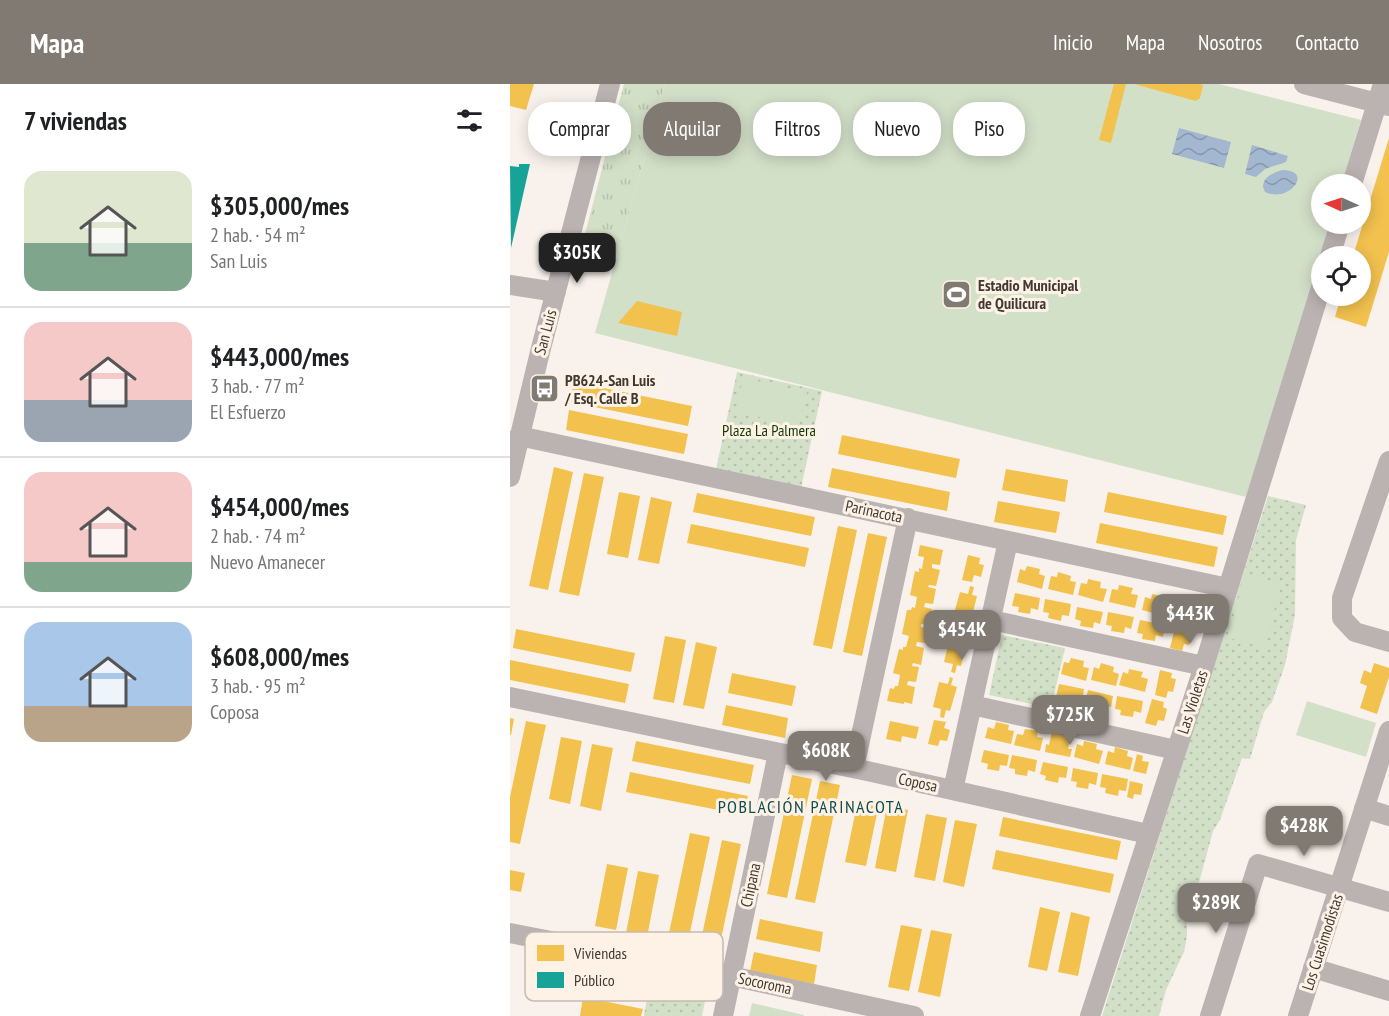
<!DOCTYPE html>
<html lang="es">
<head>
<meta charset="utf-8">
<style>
  :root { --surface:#fff; --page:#f2f2f2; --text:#202124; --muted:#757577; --line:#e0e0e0; --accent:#817a72 }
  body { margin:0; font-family:"PT Sans Narrow",sans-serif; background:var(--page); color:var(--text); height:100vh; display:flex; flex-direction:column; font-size:22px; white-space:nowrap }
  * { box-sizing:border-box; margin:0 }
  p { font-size:20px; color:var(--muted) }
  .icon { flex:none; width:33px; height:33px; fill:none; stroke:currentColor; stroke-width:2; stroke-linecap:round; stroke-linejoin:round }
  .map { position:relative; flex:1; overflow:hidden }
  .panel { display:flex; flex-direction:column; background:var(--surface); width:510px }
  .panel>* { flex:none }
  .banner { position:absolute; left:18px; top:18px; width:570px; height:54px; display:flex; gap:12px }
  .needle { width:39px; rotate:273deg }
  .controls { position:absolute; left:801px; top:90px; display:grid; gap:12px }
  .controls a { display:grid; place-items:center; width:60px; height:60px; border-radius:50%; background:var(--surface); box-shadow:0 3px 15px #0003; font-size:30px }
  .price { position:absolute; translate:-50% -51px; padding:0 14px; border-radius:12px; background:var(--accent); color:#fff; font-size:20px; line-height:39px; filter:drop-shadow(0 2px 3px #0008) }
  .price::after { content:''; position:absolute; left:50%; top:36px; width:18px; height:14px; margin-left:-9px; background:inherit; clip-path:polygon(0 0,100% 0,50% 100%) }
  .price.on { background:#222; color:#fff }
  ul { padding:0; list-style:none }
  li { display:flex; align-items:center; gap:18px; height:150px; padding:0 24px }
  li+li { border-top:2px solid var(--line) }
  li span { display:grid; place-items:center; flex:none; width:168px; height:120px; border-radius:18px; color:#555 }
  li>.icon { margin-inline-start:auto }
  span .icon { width:72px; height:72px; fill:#fffc; stroke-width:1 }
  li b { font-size:26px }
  h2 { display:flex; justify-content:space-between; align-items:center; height:72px; padding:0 24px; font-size:26px }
  .chip { padding:0 21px; border-radius:24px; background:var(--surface); box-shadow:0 3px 15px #0003; font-size:21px; line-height:54px }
  .chip.on { background:var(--accent); color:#fff }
  header { display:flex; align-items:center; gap:36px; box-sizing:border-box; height:84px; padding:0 30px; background:var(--accent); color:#fff }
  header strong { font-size:28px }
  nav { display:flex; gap:33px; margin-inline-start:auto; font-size:21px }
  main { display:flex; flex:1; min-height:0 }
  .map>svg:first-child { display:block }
</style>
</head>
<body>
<header>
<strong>Mapa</strong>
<nav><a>Inicio</a><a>Mapa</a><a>Nosotros</a><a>Contacto</a></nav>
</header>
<main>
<section class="panel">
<h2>7 viviendas<svg class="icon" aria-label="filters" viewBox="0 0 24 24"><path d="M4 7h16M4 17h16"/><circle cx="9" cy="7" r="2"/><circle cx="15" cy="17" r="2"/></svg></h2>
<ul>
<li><span style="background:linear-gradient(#dfe7d0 60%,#7fa58c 0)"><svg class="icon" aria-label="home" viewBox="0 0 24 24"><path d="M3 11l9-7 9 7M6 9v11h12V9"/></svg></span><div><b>$305,000/mes</b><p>2 hab. · 54 m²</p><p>San Luis</p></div></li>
<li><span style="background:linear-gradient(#f6c9c9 65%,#9aa5b1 0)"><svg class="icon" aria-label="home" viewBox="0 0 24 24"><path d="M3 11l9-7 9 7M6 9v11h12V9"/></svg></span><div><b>$443,000/mes</b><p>3 hab. · 77 m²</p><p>El Esfuerzo</p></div></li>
<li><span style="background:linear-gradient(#f6c9c9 75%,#7fa58c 0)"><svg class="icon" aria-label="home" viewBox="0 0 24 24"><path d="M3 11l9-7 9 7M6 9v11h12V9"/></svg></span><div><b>$454,000/mes</b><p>2 hab. · 74 m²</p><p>Nuevo Amanecer</p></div></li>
<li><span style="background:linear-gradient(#a9c7e8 70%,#b9a48a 0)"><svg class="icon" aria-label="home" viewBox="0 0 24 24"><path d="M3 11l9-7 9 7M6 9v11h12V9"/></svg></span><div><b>$608,000/mes</b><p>3 hab. · 95 m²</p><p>Coposa</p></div></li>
</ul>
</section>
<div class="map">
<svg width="879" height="932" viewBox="0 0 879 932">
  <defs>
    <pattern id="grass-tufts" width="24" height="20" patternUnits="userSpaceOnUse" patternTransform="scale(1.5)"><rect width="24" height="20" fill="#d3e0c8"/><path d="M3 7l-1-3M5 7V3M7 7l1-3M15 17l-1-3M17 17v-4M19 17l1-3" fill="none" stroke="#b6c1ac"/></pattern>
    <pattern id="park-dots" width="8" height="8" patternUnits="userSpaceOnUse" patternTransform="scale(1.5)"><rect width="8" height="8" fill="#d3e0c8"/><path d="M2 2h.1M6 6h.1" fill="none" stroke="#b6c1ac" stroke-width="1.8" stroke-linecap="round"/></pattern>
    <pattern id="water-waves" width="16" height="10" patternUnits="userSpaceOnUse" patternTransform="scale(1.5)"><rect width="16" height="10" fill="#a3b8d0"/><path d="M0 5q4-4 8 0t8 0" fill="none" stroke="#8697a9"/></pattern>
  </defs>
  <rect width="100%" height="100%" fill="#f9f2ec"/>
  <path fill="url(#grass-tufts)" d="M114 0H155L107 171 68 177Z"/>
  <path fill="url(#park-dots)" d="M227 288 312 307 291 404 206 385Z
    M758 412 796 421 786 456 785 531 775 581 762 618 754 628 740 675 732 674 710 736 703 747 683 821 677 828V852L674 868 656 906 649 932H592Z
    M492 551 555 564 541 624 479 611Z
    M139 902 196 912 192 932H134Z"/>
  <path fill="#d3e0c8" d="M155 0H709L851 36 832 100H812V140H820L736 413 85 249Z
    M233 294 297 308 288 343 226 327Z
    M735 490 771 500 755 563 718 554Z
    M797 617 866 639 856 673 786 651Z
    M242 919 294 931V932H239Z"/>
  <path fill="url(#water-waves)" d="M669 44 721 58 714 84 662 70Z
    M742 61 778 72 776 78 755 85 746 93 735 90Z
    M772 86C805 86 779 120 755 108L753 103C753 93 763 89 772 86Z"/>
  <path fill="#f2c14e" d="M0 0H24L16 26 0 22Z
    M604 0H616L601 59 589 56Z
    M624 0H690L693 1 690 14 686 17Z
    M879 54V168L856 243 825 233 831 212H850V172H843Z
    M127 217 172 228 167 252 108 239Z
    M64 298 182 322 178 342 60 318Z
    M59 326 178 350 174 370 56 346Z
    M332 351 450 375 446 394 328 370Z
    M44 383 63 388 38 506 19 502Z
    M322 384 440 408 437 427 318 403Z
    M496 385 558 396 555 418 492 406Z
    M74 389 94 393 69 512 49 508Z
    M109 408 130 412 118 474 97 470Z
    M598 408 717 432 713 451 594 428Z
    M187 409 305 433 301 452 183 428Z
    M141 413 162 418 149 480 128 476Z
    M488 417 550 428 546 449 484 438Z
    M590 439 708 463 704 483 586 459Z
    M181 440 299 464 295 483 177 459Z
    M328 442 347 446 322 565 303 561Z
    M358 449 377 453 352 572 333 568Z
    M410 461 433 466 430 481 422 480V484L430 486 426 502 419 501 418 503 426 505 423 520 415 519 414 523 422 525 419 541 411 540V543L418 544 415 559 407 558 406 562 414 564 411 581 403 579 402 582 409 583 406 598 398 597 397 601 405 603 402 620 394 618V620L377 617 380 604 384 605 385 602H388L390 591 383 589 389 565 393 566V563H396L399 552 392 550 397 526H401L402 523 405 524 407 513 400 511 405 487 409 488V484L412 485 414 473 408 472Z
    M458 471 470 474 469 480 474 481 471 493 464 491 462 498 452 496Z
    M517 482 530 485 529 490 535 492 532 505 507 498 510 485 515 487Z
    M548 488 561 492 560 497 566 498 563 511 538 505 541 492 547 493Z
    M578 495 591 498 590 504 597 505 593 518 568 511 571 499 577 500Z
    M609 501 623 504 621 510 628 511 625 524 599 518 602 505 608 506Z
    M460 502 464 503 462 511 467 512 461 536 456 535 454 543 450 542 452 535 443 533 450 508 458 510Z
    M505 509 530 514 528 526 521 524 520 530 508 528 509 523 502 522Z
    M642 510 655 513 654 518 661 520 658 533 632 526 635 513 641 515Z
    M535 515 561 520 559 532 552 531 551 537 538 534 539 529 533 528Z
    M671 515 684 518 683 523 690 525 687 538 661 531 664 519 670 520Z
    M567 523 593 528 590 540 584 538 583 544 570 542 571 537 565 535Z
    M598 528 624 533 621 545 615 543 614 549 601 547 602 542 596 541Z
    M630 536 655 541 653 553 646 551 645 557 632 555 633 550 627 549Z
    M666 539 678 542 677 547 682 548 679 561 674 560 672 567 660 564Z
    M6 545 125 569 121 588 3 564Z
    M451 548 454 549 453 556 457 558 451 582 447 581 445 589 441 588 443 580 434 578 440 553 449 555Z
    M155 552 176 556 164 619 143 615Z
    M186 558 207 563 194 625 173 621Z
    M561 574 574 577 573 583 579 584 576 597 551 590 554 578 559 579Z
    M0 576 119 600 115 619 0 596Z
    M591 579 604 583 603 588 609 590 606 602 581 596 584 583 589 585Z
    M864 579 879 584V593L867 630 850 624 857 602 850 599 854 586 861 589Z
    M619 585 633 588 631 593 638 595 635 608 609 601 613 588 618 590Z
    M650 586 662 589 661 594 666 595 663 608 658 607 656 614 645 611Z
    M222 589 286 602 282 622 218 609Z
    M440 593 443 594 441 601 447 603 440 627 436 626 434 634 430 633 431 625 423 623 429 598 438 600Z
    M549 600 574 605 572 617 565 615 564 622 552 619 553 614 546 613Z
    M578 606 603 612 601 623 594 622 593 628 581 625 582 620 575 619Z
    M607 612 633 617 631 629 624 627 623 633 610 631 611 626 605 625Z
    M642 615 654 618 653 623 657 625 654 637 648 636 646 642 635 639Z
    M216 621 278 634 275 654 212 641Z
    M0 634 4 635 1 651H0Z
    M424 636 436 638 434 644 440 646 437 657 430 656 428 662 418 660Z
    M16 637 36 641 10 760 0 758V713Z
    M380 637 409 643 406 655 392 652 391 658 376 655Z
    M486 638 499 641 498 646 504 647 501 660 475 654 478 643 484 645Z
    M515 645 528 647 527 653 533 654 530 667 504 661 507 650 513 651Z
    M542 647 561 651 558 665H562L560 673 535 668 536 660 539 661Z
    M51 653 72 657 60 720 39 715Z
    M126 657 244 681 240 700 122 677Z
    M574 657 587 660 586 665 593 667 589 680 564 673 567 660 573 662Z
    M82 660 103 664 91 727 70 722Z
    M605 663 618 667 617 672 623 674 620 686 595 680 598 667 604 669Z
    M474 666 499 671 497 682 490 681 489 687 477 685 478 680 471 678Z
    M627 670 633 672 632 677 639 678 636 690 623 687Z
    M502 671 527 676 525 688 518 686 517 692 505 690V685L499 684Z
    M533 678 558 683 556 694 549 693 548 699 535 696 536 692 530 690Z
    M563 684 588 689 586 701 579 699 578 705 566 703 567 698 561 697Z
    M120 688 238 712 234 731 116 708Z
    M592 690 618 695 616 707 609 706 608 712 595 709 596 704 590 703Z
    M282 691 302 695 277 814 257 810Z
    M310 697 330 701 305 819 285 815Z
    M620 697 633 700 631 711 624 710 623 715 617 713Z
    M348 716 369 720 356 782 335 778Z
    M377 722 398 726 386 788 365 784Z
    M416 730 437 734 425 797 404 793Z
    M493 733 611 757 607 776 489 752Z
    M445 736 467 740 454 803 433 798Z
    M180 749 200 753 175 872 155 868Z
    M212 756 231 760 206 879 187 875Z
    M486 766 604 790 600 809 482 785Z
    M97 780 118 784 106 846 85 842Z
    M0 786 15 789 11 808 0 806Z
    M128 787 149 791 137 853 116 849Z
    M530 823 550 828 537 887 518 883Z
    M561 828 580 833 568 892 548 888Z
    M250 835 313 848 310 868 246 855Z
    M391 841 412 845 399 907 378 903Z
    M421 846 442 850 430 913 408 908Z
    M244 868 307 881 304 900 240 887Z
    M73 913 133 925 131 932H70Z"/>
  <path fill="#17a398" d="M9 80H20L1 164 0 82 9 83Z"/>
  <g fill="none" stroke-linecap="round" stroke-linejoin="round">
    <path stroke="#bbb3b2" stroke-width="20" d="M794 0 879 22
      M842 100 873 0
      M820 172 830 140
      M0 201 46 208
      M9 352 718 504
      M879 377 832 514V534L845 548 879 558
      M0 393 30 268 100 0
      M481 536 694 582
      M0 613 357 687 638 750
      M462 621 666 666
      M344 684 398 434
      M443 706 498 457
      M854 724 879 732
      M0 849 221 892 404 932
      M803 884 879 907
      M213 932 268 669
      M580 932 694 582 812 200
      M700 932 748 780 879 818
      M788 932 879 647"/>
  </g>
  <defs>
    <symbol id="stadium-square" viewBox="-11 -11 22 22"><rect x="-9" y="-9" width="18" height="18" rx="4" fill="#817a72" stroke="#fef2e7"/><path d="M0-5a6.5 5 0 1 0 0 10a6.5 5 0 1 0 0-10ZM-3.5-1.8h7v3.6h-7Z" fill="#fff"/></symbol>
    <symbol id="bus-square" viewBox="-11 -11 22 22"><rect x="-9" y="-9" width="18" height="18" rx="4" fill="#817a72" stroke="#fef2e7"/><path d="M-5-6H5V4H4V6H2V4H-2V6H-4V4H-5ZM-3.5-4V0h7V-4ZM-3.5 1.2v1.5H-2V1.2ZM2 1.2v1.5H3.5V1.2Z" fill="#fff"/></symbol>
  </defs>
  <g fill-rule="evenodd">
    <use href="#stadium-square" x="430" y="194" width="33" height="33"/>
    <use href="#bus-square" x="18" y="288" width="33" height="33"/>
  </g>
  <g text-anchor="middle" stroke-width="6" stroke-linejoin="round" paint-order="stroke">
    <g font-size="16" font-weight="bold" fill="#403931" stroke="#fef2e7" text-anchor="start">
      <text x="468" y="207">Estadio Municipal<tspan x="468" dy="18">de Quilicura</tspan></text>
      <text x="55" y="302">PB624-San Luis<tspan x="55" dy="18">/ Esq. Calle B</tspan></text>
    </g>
    <g font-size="16" fill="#403931" stroke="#fef2e7">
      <text transform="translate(35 248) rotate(-75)" y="6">San Luis</text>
      <text transform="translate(364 427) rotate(12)" y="6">Parinacota</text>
      <text transform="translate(682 618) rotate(-72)" y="6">Las Violetas</text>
      <text transform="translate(408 698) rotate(12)" y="6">Coposa</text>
      <text transform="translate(240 801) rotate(-78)" y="6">Chipana</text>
      <text transform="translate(812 858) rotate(-72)" y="6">Los Cuasimodistas</text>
      <text transform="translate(255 899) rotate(12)" y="6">Socoroma</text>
    </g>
    <g font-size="16" fill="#113800" stroke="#fef2e7">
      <text x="259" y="352">Plaza La Palmera</text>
    </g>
    <g font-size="18" letter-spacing="1.5" fill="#0f4e4e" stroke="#fef2e7">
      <text x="301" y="729">POBLACIÓN PARINACOTA</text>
    </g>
  </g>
  <rect x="15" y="848" width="198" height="69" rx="9" fill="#fef2e7" stroke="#c5bab0" stroke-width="1.5"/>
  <rect x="27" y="861" width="27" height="16" fill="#f2c14e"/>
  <rect x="27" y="888" width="27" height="16" fill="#17a398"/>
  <g font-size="16" fill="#403931">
    <text x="64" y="875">Viviendas</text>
    <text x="64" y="902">Público</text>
  </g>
</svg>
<div class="controls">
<a><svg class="needle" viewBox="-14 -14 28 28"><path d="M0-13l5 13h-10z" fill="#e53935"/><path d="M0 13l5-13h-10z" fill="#757577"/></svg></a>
<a><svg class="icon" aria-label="locate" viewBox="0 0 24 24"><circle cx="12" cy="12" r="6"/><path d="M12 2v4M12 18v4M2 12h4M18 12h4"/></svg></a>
</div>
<b class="price on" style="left:67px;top:200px">$305K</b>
<b class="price" style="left:680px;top:561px">$443K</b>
<b class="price" style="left:452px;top:577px">$454K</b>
<b class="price" style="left:560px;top:662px">$725K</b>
<b class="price" style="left:316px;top:698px">$608K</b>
<b class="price" style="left:794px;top:773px">$428K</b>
<b class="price" style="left:706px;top:850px">$289K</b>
<div class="banner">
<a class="chip">Comprar</a>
<a class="chip on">Alquilar</a>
<a class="chip">Filtros</a>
<a class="chip">Nuevo</a>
<a class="chip">Piso</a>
</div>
</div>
</main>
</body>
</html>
